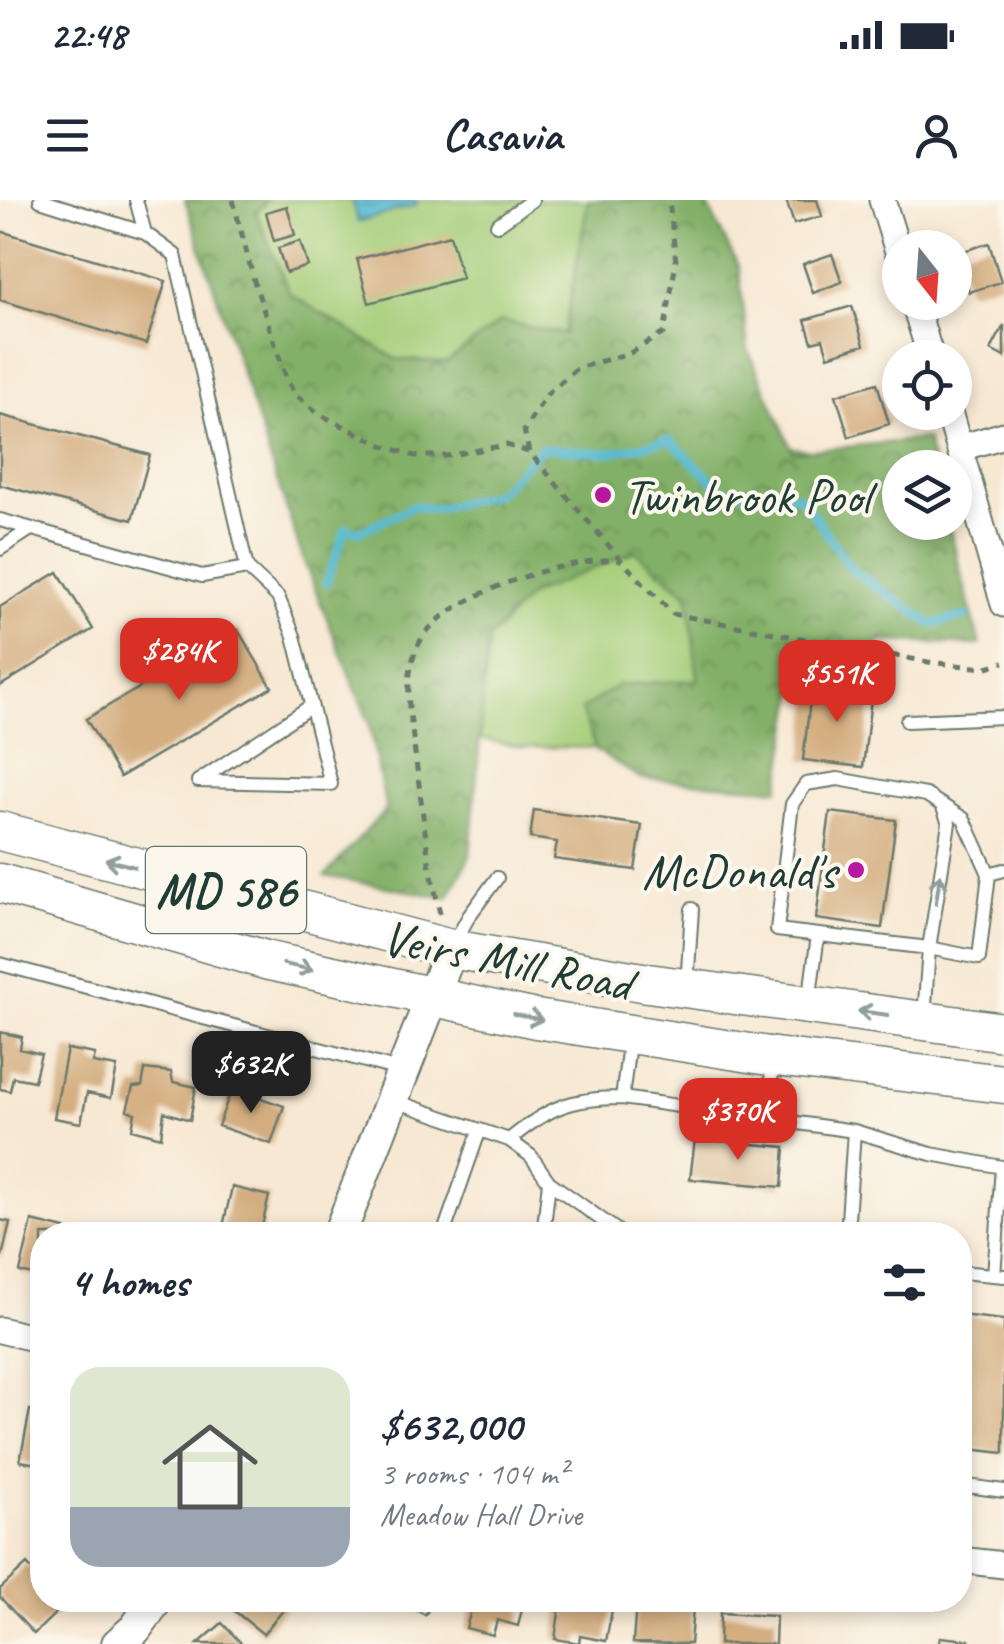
<!DOCTYPE html>
<html lang="en">
<head>
<meta charset="utf-8">
<style>
  :root { --surface:#fff; --page:#f6f6f7; --text:#1f2937; --muted:#747a83; --accent:#d93025 }
  body { margin:0; font-family:Caveat,sans-serif; background:var(--page); color:var(--text); height:100vh; display:flex; flex-direction:column; font-size:38px; white-space:nowrap }
  * { box-sizing:border-box; margin:0 }
  p { font-size:32px; color:var(--muted) }
  .icon { flex:none; width:55px; height:55px; fill:none; stroke:currentColor; stroke-width:2; stroke-linecap:round; stroke-linejoin:round }
  .map { position:relative; flex:1; overflow:hidden }
  .side { position:absolute; left:30px; top:1022px; width:942px; height:390px; display:flex; flex-direction:column; background:var(--surface); border-radius:40px; box-shadow:0 5px 15px #0003 }
  .side>* { flex:none }
  .needle { width:65px; rotate:163deg }
  .fabs { position:absolute; left:882px; top:30px; display:grid; gap:20px }
  .fabs a { display:grid; place-items:center; width:90px; height:90px; border-radius:50%; background:var(--surface); box-shadow:0 5px 15px #0003; font-size:50px }
  .price { position:absolute; translate:-50% -85px; padding:0 22px; border-radius:20px; background:var(--accent); color:#fff; font-size:32px; line-height:65px; filter:drop-shadow(0 2px 5px #0008) }
  .price::after { content:''; position:absolute; left:50%; top:60px; width:30px; height:22px; margin-left:-15px; background:inherit; clip-path:polygon(0 0,100% 0,50% 100%) }
  .price.selected { background:#222; color:#fff }
  ul { padding:0; list-style:none }
  li { display:flex; align-items:center; gap:30px; height:250px; padding:0 40px }
  li span { display:grid; place-items:center; flex:none; width:280px; height:200px; border-radius:30px; color:#555 }
  li>.icon { margin-inline-start:auto }
  span .icon { width:120px; height:120px; fill:#fffc; stroke-width:1 }
  li b { font-size:42px }
  h2 { display:flex; justify-content:space-between; align-items:center; height:120px; padding:0 40px; font-size:42px }
  .status { display:flex; justify-content:space-between; align-items:center; height:70px; padding:0 50px; background:var(--surface); direction:ltr }
  .status svg { height:28px; fill:currentColor }
  header { display:flex; justify-content:space-between; align-items:center; height:130px; padding:0 40px; background:var(--surface); font-size:45px; font-weight:700 }
  .map>svg:first-child { display:block }
</style>
</head>
<body>
<div class="status"><b>22:48</b><svg viewBox="0 0 49 12"><path d="M0 12V9h3v3zM5 12V6h3v6zM10 12V3h3v9zM15 12V0h3v12zM26 1h20v11H26zM47 4h2v5h-2z"/></svg></div>
<header><svg class="icon" aria-label="menu" viewBox="0 0 24 24"><path d="M4 6h16M4 12h16M4 18h16"/></svg>Casavia<svg class="icon" aria-label="person" viewBox="0 0 24 24"><circle cx="12" cy="8" r="4"/><path d="M4 21q1-7 8-7t8 7"/></svg></header>
<div class="map">
<svg width="1004" height="1444" viewBox="0 0 1004 1444">
  <defs>
    <pattern id="forest-crowns" width="20" height="18" patternUnits="userSpaceOnUse" patternTransform="scale(2.5)"><rect width="20" height="18" fill="#83b068"/><path d="M2 6a3 3 0 1 1 6 0M12 15a3 3 0 1 1 6 0" fill="none" stroke="#6b9056"/></pattern>
    <pattern id="water-rules" width="6" height="5" patternUnits="userSpaceOnUse" patternTransform="scale(2.5)"><rect width="6" height="5" fill="#56bbd4"/><path d="M0 2.5h6" fill="none" stroke="#4799ad"/></pattern>
  </defs>
  <rect width="100%" height="100%" fill="#fbf7ec"/>
  <filter id="ink" filterUnits="userSpaceOnUse"><feTurbulence type="fractalNoise" baseFrequency=".01" numOctaves="2"/><feDisplacementMap in="SourceGraphic" scale="20" xChannelSelector="R" yChannelSelector="G"/><feConvolveMatrix kernelMatrix="1 2 1 2 8 2 1 2 1" color-interpolation-filters="sRGB"/></filter>
  <filter id="wash" filterUnits="userSpaceOnUse"><feTurbulence type="fractalNoise" baseFrequency=".0048" numOctaves="4" result="noise"/><feDisplacementMap in="SourceGraphic" scale="40" xChannelSelector="R" yChannelSelector="G"/><feGaussianBlur stdDeviation="2.25" result="paint"/><feColorMatrix in="noise" values="0 0 0 0 0 0 0 0 0 0 0 0 0 0 0 0 0 1.4 0 .05"/><feComposite in="paint" operator="in"/></filter>
  <g filter="url(#wash)">
    <rect width="100%" height="100%" fill="#f7e8d3"/>
    <path fill="#a4cd78" stroke="#628556" stroke-width="2.5" d="M206 0H690L759 241 900 268V322L804 418 758 549 521 547 382 520Z"/>
    <path fill="url(#forest-crowns)" stroke="#51764e" stroke-width="2.5" d="M185 0H267L256 13 290 94 396 159 446 163 501 121 564 134 588 0H705L739 68 748 150 793 252 926 239 934 267 900 268V322L948 323 980 445 880 441 862 480 799 471 779 589 640 578 596 550 581 510 618 485 698 480 688 394 635 351 530 395 488 440 470 656 448 698 325 676 386 609 369 523 303 359Z"/>
    <path fill="url(#water-rules)" stroke="#3a7c84" stroke-width="2.5" d="M352 0H415L417 5 358 22Z"/>
    <g fill="none" stroke-linecap="round" stroke-linejoin="round">
      <path stroke="#56bbd4" stroke-width="8" d="M326 383 346 328 359 332 413 306 435 309 497 293 541 248 608 253 670 240 722 290 800 296 853 371 932 424 967 416"/>
    </g>
    <g id="blocks">
      <path fill="#d4ae80" d="M786 0H817L822 16 794 24Z
        M287 6 295 35 274 41 266 12Z
        M0 31 166 81 146 144 0 100Z
        M450 35 462 78 369 103 357 59Z
        M300 41 308 66 286 73 278 48Z
        M989 43 1001 82 969 92 957 53Z
        M832 54 842 82 813 93 803 64Z
        M852 106 864 145 828 156 823 139 812 142 805 120Z
        M1004 125V157L991 150Z
        M877 183 889 224 849 237 836 195Z
        M0 215 150 255 132 320 0 285Z
        M58 372 93 429 0 486V407Z
        M238 430 272 487 120 577 86 519Z
        M812 484 872 491 863 567 803 560Z
        M534 610 642 625 635 670 554 659 557 642 530 638Z
        M830 612 896 620 882 728 816 719Z
        M0 832 22 837 20 849 41 854 34 881 13 877 10 891 0 889Z
        M67 849 95 854 93 863 117 867 111 898 87 893 81 923 54 918Z
        M145 869 171 872 173 882 196 887 190 920 164 912 161 937 132 929 135 913 127 910 133 887 142 886Z
        M232 888 284 906 271 944 218 926Z
        M695 939 785 947 782 987 690 979Z
        M232 987 269 996 260 1035H221Z
        M0 1020 10 1022 2 1057H0Z
        M32 1021 65 1029 64 1035H42V1077L20 1072Z
        M960 1115 1004 1120V1253L960 1248Z
        M30 1210 42 1212V1265L20 1261Z
        M27 1364 42 1381V1400H60L64 1405 34 1434 0 1397V1389Z
        M240 1400H292L263 1434 232 1409Z
        M400 1400H434L425 1415Z
        M474 1400 524 1401 518 1426 497 1420 493 1435 466 1428Z
        M561 1400H614L606 1441 580 1436 579 1443 555 1439Z
        M636 1403 693 1407 690 1444 633 1443Z
        M720 1413 776 1416 775 1444H719Z
        M222 1423 242 1444H198Z
        M940 1437 969 1440 968 1444H939Z"/>
    </g>
  </g>
  <g filter="url(#ink)">
    <use href="#blocks" fill-opacity="0" stroke="#6b796c" stroke-width="2.5"/>
    <g fill="none" stroke-linecap="round" stroke-linejoin="round">
      <defs>
        <path id="lane" d="M40 0 145 33 136 0
          M497 25 532 0
          M0 320 202 376 247 368 175 55 145 33
          M0 349 31 329
          M907 521 1004 517
          M200 580 311 506
          M198 581 331 584 294 436 278 397 247 368
          M942 605 964 619 989 674
          M452 747 469 716 497 678
          M0 764 403 871
          M687 786 692 709
          M809 802 818 735
          M924 818 929 748 949 623 942 605 926 595 838 579 806 584 792 604 777 730 929 748 979 758 989 674 1004 670
          M622 898 630 836
          M392 900 509 940 531 956 549 982
          M763 917 775 860
          M854 931 931 954 1002 967 994 1075
          M509 940C548 908 569 898 622 898L854 931 847 1035
          M443 1035 479 932
          M543 1035 549 982 623 1035
          M960 1072 1004 1076
          M960 1285 1004 1291"/>
        <path id="street" d="M882 0 900 58
          M914 102 931 158
          M949 212 1004 404
          M960 248 1004 235
          M0 1130 42 1140
          M960 1360 1004 1365"/>
        <path id="secondary" d="M339 1035 451 749
          M118 1444 135 1429 156 1400"/>
        <path id="primary" d="M0 631 451 749 648 783 1004 832
          M0 683 269 761 536 819 775 857 1004 884"/>
      </defs>
      <use href="#lane" stroke="#6b796c" stroke-width="16"/>
      <use href="#street" stroke="#6b796c" stroke-width="29"/>
      <use href="#secondary" stroke="#6b796c" stroke-width="36"/>
      <use href="#primary" stroke="#6b796c" stroke-width="41"/>
      <path stroke="#6b796c" stroke-width="5" stroke-dasharray="8 8" stroke-linecap="butt" d="M233 0 254 81 287 180 294 193 319 214 382 245 415 256H447L506 245 529 252 621 360 673 414 928 462 984 468 1004 462
        M529 252 524 230 547 194 577 168 630 153 664 133 676 62 669 0
        M440 714 429 662 409 507C408 482 409 460 422 438 450 393 571 356 621 360"/>
      <use href="#lane" stroke="#fff" stroke-width="12"/>
      <use href="#street" stroke="#fff" stroke-width="25"/>
      <use href="#secondary" stroke="#fff" stroke-width="32"/>
      <use href="#primary" stroke="#fff" stroke-width="38"/>
    </g>
    <defs><path id="oneway-shaft" d="M-6 0H5M1.5-3L5.5 0L1.5 3" fill="none" stroke-width="1.6" stroke-linecap="round" stroke-linejoin="round" transform="scale(2.5)"/></defs>
    <g stroke="#8f9e9a">
      <use href="#oneway-shaft" transform="translate(120 663) rotate(-165)"/>
      <use href="#oneway-shaft" transform="translate(938 689) rotate(-81)"/>
      <use href="#oneway-shaft" transform="translate(298 767) rotate(12)"/>
      <use href="#oneway-shaft" transform="translate(873 813) rotate(-172)"/>
      <use href="#oneway-shaft" transform="translate(528 817) rotate(12)"/>
    </g>
  </g>
  <g fill="#b5179e" stroke="#fbf7ec" stroke-width="4">
    <circle cx="603" cy="295" r="10"/>
    <circle cx="856" cy="670" r="10"/>
  </g>
  <g text-anchor="middle" stroke-width="8" stroke-linejoin="round" paint-order="stroke">
    <rect fill="#fbf7ec" stroke="#61756b" stroke-width="2.5" x="146" y="647" width="160" height="86" rx="8"/>
    <g font-size="48" font-weight="bold" fill="#1f3d34">
      <text x="226" y="707">MD 586</text>
    </g>
    <g font-size="50" fill="#1f3d34" stroke="#fbf7ec" text-anchor="start">
      <text x="623" y="313">Twinbrook Pool</text>
      <text x="836" y="688" text-anchor="end">McDonald's</text>
    </g>
    <g font-size="50" fill="#1f3d34" stroke="#fbf7ec">
      <text transform="translate(507 759) rotate(11)" y="18">Veirs Mill Road</text>
    </g>
  </g>
</svg>
<div class="fabs">
<a><svg class="needle" viewBox="-14 -14 28 28"><path d="M0-13l5 13h-10z" fill="#e53935"/><path d="M0 13l5-13h-10z" fill="#747a83"/></svg></a>
<a><svg class="icon" aria-label="locate" viewBox="0 0 24 24"><circle cx="12" cy="12" r="6"/><path d="M12 2v4M12 18v4M2 12h4M18 12h4"/></svg></a>
<a><svg class="icon" aria-label="layers" viewBox="0 0 24 24"><path d="M12 4l9 5-9 5-9-5zM3 14l9 5 9-5"/></svg></a>
</div>
<b class="price" style="left:179px;top:503px">$284K</b>
<b class="price" style="left:837px;top:525px">$551K</b>
<b class="price selected" style="left:251px;top:916px">$632K</b>
<b class="price" style="left:738px;top:963px">$370K</b>
<section class="side">
<h2>4 homes<svg class="icon" aria-label="filters" viewBox="0 0 24 24"><path d="M4 7h16M4 17h16"/><circle cx="9" cy="7" r="2"/><circle cx="15" cy="17" r="2"/></svg></h2>
<ul>
<li><span style="background:linear-gradient(#dfe7d0 70%,#9aa5b1 0)"><svg class="icon" aria-label="home" viewBox="0 0 24 24"><path d="M3 11l9-7 9 7M6 9v11h12V9"/></svg></span><div><b>$632,000</b><p>3 rooms · 104 m²</p><p>Meadow Hall Drive</p></div></li>
</ul>
</section>
</div>
</body>
</html>
